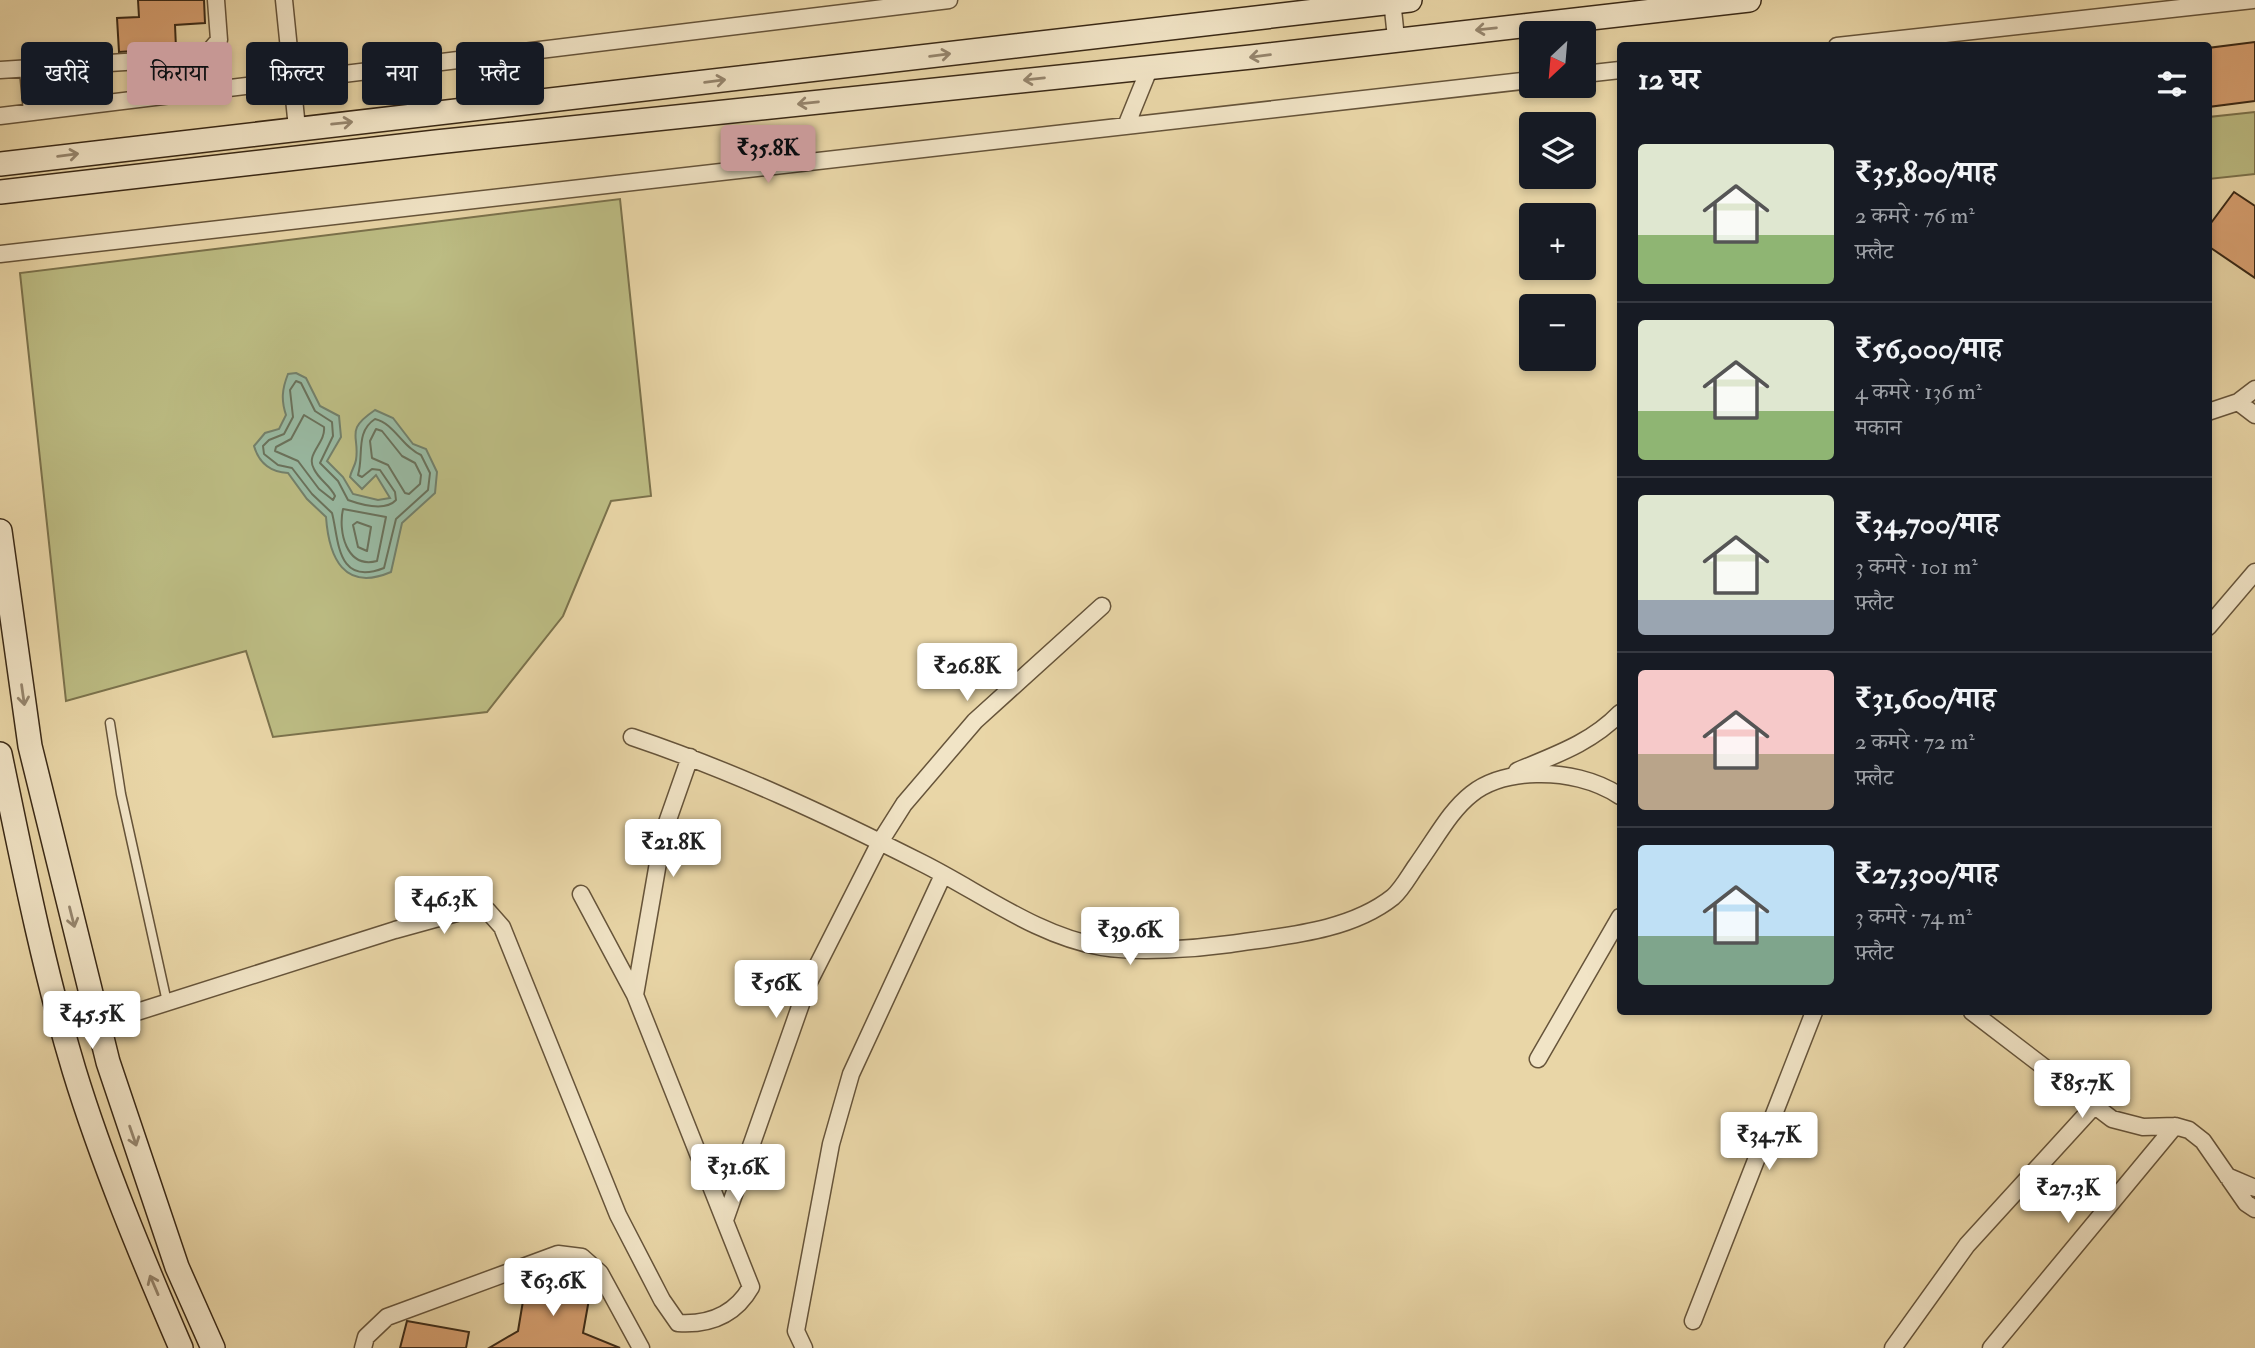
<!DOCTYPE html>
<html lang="hi">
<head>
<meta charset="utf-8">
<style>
  :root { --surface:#171b24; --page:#20242c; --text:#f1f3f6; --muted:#9ea1a6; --line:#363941; --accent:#c59692 }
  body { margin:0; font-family:"IM FELL Double Pica","Noto Serif Devanagari",serif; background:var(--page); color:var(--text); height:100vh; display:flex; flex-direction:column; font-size:26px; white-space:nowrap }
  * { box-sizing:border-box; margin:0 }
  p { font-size:23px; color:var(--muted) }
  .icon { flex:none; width:38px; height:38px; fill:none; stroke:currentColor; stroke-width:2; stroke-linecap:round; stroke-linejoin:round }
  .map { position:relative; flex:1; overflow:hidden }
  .sheet { position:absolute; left:1617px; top:42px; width:595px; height:973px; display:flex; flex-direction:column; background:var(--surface); border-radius:7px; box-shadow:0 4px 10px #0003 }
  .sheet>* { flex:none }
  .top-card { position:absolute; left:21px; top:42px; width:665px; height:63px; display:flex; gap:14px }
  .needle { width:46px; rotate:206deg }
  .buttons { position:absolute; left:1519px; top:21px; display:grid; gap:14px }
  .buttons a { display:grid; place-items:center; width:77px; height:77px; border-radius:7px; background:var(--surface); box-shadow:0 4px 10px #0003; font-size:35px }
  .price { position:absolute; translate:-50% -60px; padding:0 16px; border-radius:7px; background:#fff; color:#222; font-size:23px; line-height:46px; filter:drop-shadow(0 2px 4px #0008) }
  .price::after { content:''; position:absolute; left:50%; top:42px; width:21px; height:16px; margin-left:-10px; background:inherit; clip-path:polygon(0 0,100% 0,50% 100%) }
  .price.current { background:var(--accent); color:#111 }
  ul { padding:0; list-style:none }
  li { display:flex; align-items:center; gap:21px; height:175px; padding:0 21px }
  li+li { border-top:2px solid var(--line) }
  li span { display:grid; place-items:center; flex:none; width:196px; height:140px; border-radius:7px; color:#555 }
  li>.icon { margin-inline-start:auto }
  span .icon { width:84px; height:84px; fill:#fffc; stroke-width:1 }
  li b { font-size:30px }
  h2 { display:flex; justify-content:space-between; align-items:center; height:84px; padding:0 21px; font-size:30px }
  .tag { padding:0 24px; border-radius:7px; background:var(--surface); box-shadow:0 4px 10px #0003; font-size:24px; line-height:63px }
  .tag.current { background:var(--accent); color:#111 }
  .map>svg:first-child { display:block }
</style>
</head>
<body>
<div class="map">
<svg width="2255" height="1348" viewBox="0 0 2255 1348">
  <rect width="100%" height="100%" fill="#e9d6a7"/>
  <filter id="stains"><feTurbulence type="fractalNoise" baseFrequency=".00286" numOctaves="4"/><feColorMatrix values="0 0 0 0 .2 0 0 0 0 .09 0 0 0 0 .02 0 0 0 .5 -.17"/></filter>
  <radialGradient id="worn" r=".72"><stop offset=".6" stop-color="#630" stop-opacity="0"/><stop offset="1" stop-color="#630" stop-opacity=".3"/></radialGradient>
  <path fill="#bcbc83" stroke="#7b724c" stroke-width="2" d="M2255 112V174L2209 179V117Z
    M620 199 651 496 611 501 563 616 487 712 273 737 246 651 66 701 20 273Z"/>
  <path fill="#99baa3" stroke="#73806b" stroke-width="2" d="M296 373 306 378 320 406 339 416 341 437 327 461 343 477 353 494 378 500 390 498 376 475 362 489 350 477C351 471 355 466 356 460 360 435 344 431 375 410L393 418 413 444 426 449 437 472 435 493 402 523 391 572C344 592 329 558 326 517L307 499 288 473C270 472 259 463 254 446L265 433 279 429 286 415C281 400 282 389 288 374Z"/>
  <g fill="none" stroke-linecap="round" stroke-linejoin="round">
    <path stroke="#6a725c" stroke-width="2" d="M296 381 301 383 315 411 332 422 333 436 320 463 338 481 348 500C362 505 385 512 396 500L395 492 380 470 372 469 362 477 358 475C364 455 355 432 375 419 395 424 402 447 421 455L430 473 428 490 396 519 384 568C336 587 339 539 332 513L312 494 292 468 278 465 264 454 263 446 269 440 284 434 293 417 290 390Z
      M304 415 324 427C326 443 305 454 314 469 319 480 330 485 335 496L333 500 319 489 298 461 275 451 276 447 291 439Z
      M376 429 382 431 402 456 415 463 421 475 420 484 409 494 405 493 388 465 372 458 370 441Z
      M343 509 386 517 377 561C346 569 338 531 343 509Z
      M357 522 371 527 367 551 358 547 353 525Z"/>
  </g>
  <path fill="#d8a172" stroke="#3a2916" stroke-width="2" d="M138 0H204L205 23 175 25 176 48 119 52 117 18 139 17Z
    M2255 42V101L2208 107V48Z
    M2234 192 2255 206V278L2208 246V227Z
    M527 1277 591 1288 583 1333 620 1348H489L518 1331Z
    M407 1321 469 1332 466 1348H400Z"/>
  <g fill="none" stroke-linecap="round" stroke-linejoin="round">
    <defs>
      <path id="lane" d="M110 723 121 794 167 1002"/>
      <path id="street" d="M284 0 297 128
        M1392 0 1396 38
        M1837 46 2253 0
        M28 69 32 112
        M0 70 187 58 208 53 219 40 216 0
        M1584 74 1620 70
        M0 116 949 0
        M1126 126 1150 67
        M0 254 1531 80
        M2238 402 2255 415
        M2208 412 2238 402 2255 389
        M2208 627 2255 572
        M632 737C733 771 827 815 922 863 980 892 1037 936 1102 947 1138 953 1193 949 1230 944 1283 936 1349 932 1393 897 1402 889 1409 876 1416 866 1453 814 1465 776 1536 774 1564 773 1596 780 1620 796
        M1517 771C1555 755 1591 743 1620 713
        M635 995 663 834 690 757
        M1972 1012 2112 1119 2143 1127 2175 1126 2189 1130 2203 1141 2246 1203 2255 1209
        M99 1024 395 930 471 909 487 910 502 927 618 1215 662 1300 678 1323C709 1325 735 1315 751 1287L635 995 581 894
        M1538 1059 1620 917
        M2227 1176 2255 1188
        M725 1220 808 984 880 842 904 804 975 721 1102 606
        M1693 1321 1814 1012
        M363 1348 366 1337 387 1317 558 1254 582 1257 600 1273 641 1348
        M804 1348 796 1331 831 1144 851 1074 943 875
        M1893 1348 1967 1245 2094 1106
        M1991 1348 2175 1126"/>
      <path id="secondary" d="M0 164 1410 0
        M0 192 436 142 1251 57 1749 0
        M0 531 30 746 108 1062 177 1267 213 1348
        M0 754C22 860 43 967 74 1070 102 1162 143 1260 181 1348"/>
    </defs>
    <use href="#lane" stroke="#66543a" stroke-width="11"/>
    <use href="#street" stroke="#66543a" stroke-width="19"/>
    <use href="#secondary" stroke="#3a2916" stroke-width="26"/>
    <use href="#lane" stroke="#f1e4c6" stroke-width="8"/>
    <use href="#street" stroke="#f1e4c6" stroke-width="16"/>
    <use href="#secondary" stroke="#f1e4c6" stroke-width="23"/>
  </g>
  <defs><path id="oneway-shaft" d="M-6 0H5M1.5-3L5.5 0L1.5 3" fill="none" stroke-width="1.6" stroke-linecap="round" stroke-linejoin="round" transform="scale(1.75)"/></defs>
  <g stroke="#96866e">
    <use href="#oneway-shaft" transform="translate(1486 29) rotate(174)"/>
    <use href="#oneway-shaft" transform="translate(940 55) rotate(-7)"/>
    <use href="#oneway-shaft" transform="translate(1260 56) rotate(173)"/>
    <use href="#oneway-shaft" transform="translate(1034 79) rotate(174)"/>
    <use href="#oneway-shaft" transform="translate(715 81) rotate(-7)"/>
    <use href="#oneway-shaft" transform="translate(808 103) rotate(174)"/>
    <use href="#oneway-shaft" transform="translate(342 123) rotate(-6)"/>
    <use href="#oneway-shaft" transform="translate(68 155) rotate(-7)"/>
    <use href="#oneway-shaft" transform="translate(23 695) rotate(82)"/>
    <use href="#oneway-shaft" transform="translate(72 917) rotate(76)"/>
    <use href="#oneway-shaft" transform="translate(133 1136) rotate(71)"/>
    <use href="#oneway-shaft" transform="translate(154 1285) rotate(-113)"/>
  </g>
  <rect width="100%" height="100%" filter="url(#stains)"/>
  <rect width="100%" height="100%" fill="url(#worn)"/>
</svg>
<div class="buttons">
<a><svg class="needle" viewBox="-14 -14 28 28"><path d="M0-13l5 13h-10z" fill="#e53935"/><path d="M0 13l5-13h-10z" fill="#9ea1a6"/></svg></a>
<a><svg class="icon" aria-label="layers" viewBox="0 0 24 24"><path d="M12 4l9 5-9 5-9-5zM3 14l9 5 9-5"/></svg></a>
<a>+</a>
<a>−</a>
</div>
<b class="price current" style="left:768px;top:185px">₹35.8K</b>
<b class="price" style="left:967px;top:703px">₹26.8K</b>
<b class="price" style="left:673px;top:879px">₹21.8K</b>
<b class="price" style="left:444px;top:936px">₹46.3K</b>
<b class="price" style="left:1130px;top:967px">₹39.6K</b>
<b class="price" style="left:776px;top:1020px">₹56K</b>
<b class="price" style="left:92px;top:1051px">₹45.5K</b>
<b class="price" style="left:2082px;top:1120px">₹85.7K</b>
<b class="price" style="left:1769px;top:1172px">₹34.7K</b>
<b class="price" style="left:738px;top:1204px">₹31.6K</b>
<b class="price" style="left:2068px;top:1225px">₹27.3K</b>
<b class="price" style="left:553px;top:1318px">₹63.6K</b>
<div class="top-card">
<a class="tag">खरीदें</a>
<a class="tag current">किराया</a>
<a class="tag">फ़िल्टर</a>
<a class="tag">नया</a>
<a class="tag">फ़्लैट</a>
</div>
<section class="sheet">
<h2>12 घर<svg class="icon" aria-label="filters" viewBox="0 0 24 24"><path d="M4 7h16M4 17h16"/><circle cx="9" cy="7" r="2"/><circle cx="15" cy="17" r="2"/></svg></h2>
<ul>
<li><span style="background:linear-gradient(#dfe7d0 65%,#8fb573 0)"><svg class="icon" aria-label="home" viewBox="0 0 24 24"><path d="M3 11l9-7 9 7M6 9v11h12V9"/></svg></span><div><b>₹35,800/माह</b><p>2 कमरे · 76 m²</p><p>फ़्लैट</p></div></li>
<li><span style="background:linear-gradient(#dfe7d0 65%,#8fb573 0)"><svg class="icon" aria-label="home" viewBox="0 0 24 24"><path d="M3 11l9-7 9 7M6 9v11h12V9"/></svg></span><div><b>₹56,000/माह</b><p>4 कमरे · 136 m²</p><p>मकान</p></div></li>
<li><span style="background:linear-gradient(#dfe7d0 75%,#9aa5b1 0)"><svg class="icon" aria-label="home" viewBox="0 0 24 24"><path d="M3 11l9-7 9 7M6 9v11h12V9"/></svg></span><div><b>₹34,700/माह</b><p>3 कमरे · 101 m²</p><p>फ़्लैट</p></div></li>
<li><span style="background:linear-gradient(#f6c9c9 60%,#b9a48a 0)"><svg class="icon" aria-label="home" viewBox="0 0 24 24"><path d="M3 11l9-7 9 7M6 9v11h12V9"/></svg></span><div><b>₹31,600/माह</b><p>2 कमरे · 72 m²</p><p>फ़्लैट</p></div></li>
<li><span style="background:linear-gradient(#bfe0f5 65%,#7fa58c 0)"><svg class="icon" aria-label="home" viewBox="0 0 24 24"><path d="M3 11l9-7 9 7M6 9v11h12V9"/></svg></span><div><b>₹27,300/माह</b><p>3 कमरे · 74 m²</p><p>फ़्लैट</p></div></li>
</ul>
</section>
</div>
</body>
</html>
